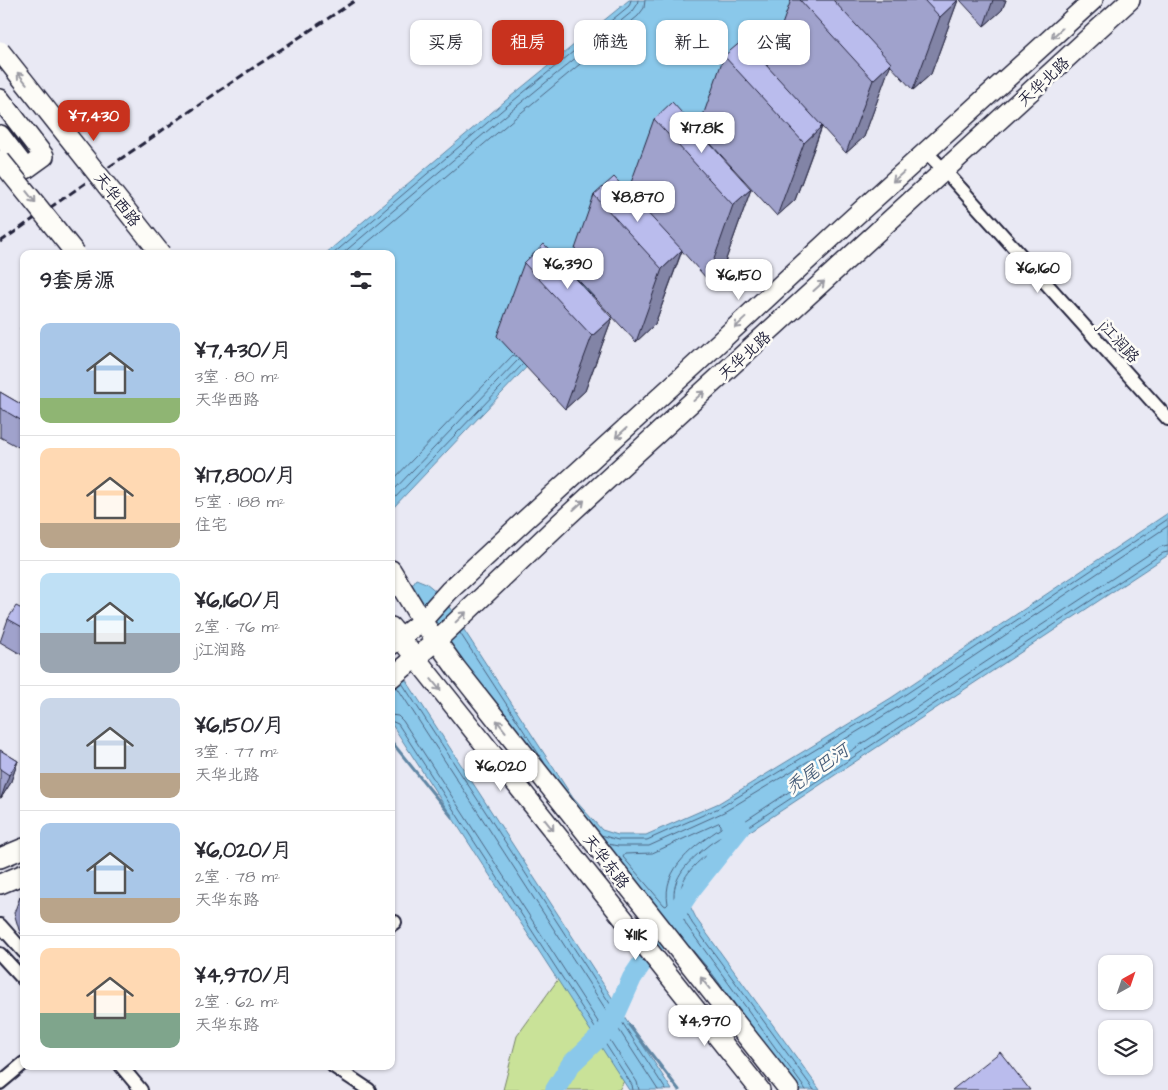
<!DOCTYPE html>
<html lang="zh">
<head>
<meta charset="utf-8">
<style>
  :root { --surface:#fff; --page:#f2f2f3; --text:#2b2b33; --muted:#7c7c81; --line:#e1e1e2; --accent:#c8321e }
  body { margin:0; font-family:"Architects Daughter","LXGW WenKai TC",sans-serif; background:var(--page); color:var(--text); height:100vh; display:flex; flex-direction:column; font-size:19px; white-space:nowrap }
  * { box-sizing:border-box; margin:0 }
  p { font-size:16px; color:var(--muted) }
  .icon { flex:none; width:28px; height:28px; fill:none; stroke:currentColor; stroke-width:2; stroke-linecap:round; stroke-linejoin:round }
  .map { position:relative; flex:1; overflow:hidden }
  .side { position:absolute; left:20px; top:250px; width:375px; height:820px; display:flex; flex-direction:column; background:var(--surface); border-radius:10px; box-shadow:0 1px 4px #0004 }
  .side>* { flex:none }
  .guide { position:absolute; left:410px; top:20px; width:475px; height:45px; display:flex; gap:10px }
  .needle { width:32px; rotate:40deg }
  .tools { position:absolute; left:1098px; top:955px; display:grid; gap:10px }
  .tools a { display:grid; place-items:center; width:55px; height:55px; border-radius:10px; background:var(--surface); box-shadow:0 1px 4px #0004; font-size:25px }
  .price { position:absolute; translate:-50% -42px; padding:0 11px; border-radius:10px; background:#fff; color:#222; font-size:16px; line-height:32px; filter:drop-shadow(0 1px 2px #0008) }
  .price::after { content:''; position:absolute; left:50%; top:30px; width:15px; height:11px; margin-left:-8px; background:inherit; clip-path:polygon(0 0,100% 0,50% 100%) }
  .price.current { background:var(--accent); color:#fff }
  ul { padding:0; list-style:none }
  li { display:flex; align-items:center; gap:15px; height:125px; padding:0 20px }
  li+li { border-top:1px solid var(--line) }
  li span { display:grid; place-items:center; flex:none; width:140px; height:100px; border-radius:10px; color:#555 }
  li>.icon { margin-inline-start:auto }
  span .icon { width:60px; height:60px; fill:#fffc; stroke-width:1 }
  li b { font-size:21px }
  h2 { display:flex; justify-content:space-between; align-items:center; height:60px; padding:0 20px; font-size:21px }
  .tag { padding:0 18px; border-radius:10px; background:var(--surface); box-shadow:0 1px 4px #0004; font-size:18px; line-height:45px }
  .tag.current { background:var(--accent); color:#fff }
  .map>svg:first-child { display:block }
</style>
</head>
<body>
<div class="map">
<svg width="1168" height="1090" viewBox="0 0 1168 1090">
  <rect width="100%" height="100%" fill="#e9e9f4"/>
  <filter id="ink" filterUnits="userSpaceOnUse"><feTurbulence type="fractalNoise" baseFrequency=".02" numOctaves="2"/><feDisplacementMap in="SourceGraphic" scale="10" xChannelSelector="R" yChannelSelector="G"/><feConvolveMatrix kernelMatrix="1 2 1 2 8 2 1 2 1" color-interpolation-filters="sRGB"/></filter>
  <g filter="url(#ink)">
    <path fill="#c9e298" stroke="#76826a" d="M562 974 635 1061 619 1090H503L517 1036Z"/>
    <path fill="#8ac8ea" stroke="#6086a4" d="M629 0H833L758 117 683 202 391 510V254H325L504 102Z
      M1168 513V555L717 853 693 874 685 896 697 920 820 1090H783L450 654 411 587 416 579 426 583 442 596 573 798 602 830 618 835H646L719 803 891 698Z
      M391 657 672 1090H629L391 723Z"/>
    <g fill="none" stroke-linecap="round" stroke-linejoin="round">
      <path stroke="#4c6481" stroke-width="1" d="M333 254 507 106 629 6 631 0
        M342 254 511 111 633 11 637 5 638 0
        M354 254 516 117 638 16 644 8 645 0
        M391 482 513 355
        M391 493 518 360
        M391 502 522 365
        M460 633 544 762
        M402 683 666 1090
        M397 687 658 1090
        M391 715 398 716 403 721 637 1082 639 1090
        M391 721 398 724 632 1085 633 1090
        M719 823 721 825V828C696 845 661 868 668 904L666 906 664 905 623 857 625 854 652 853Z
        M601 835 618 840H647L721 807 894 702 1168 519
        M608 844 618 846H649L724 812 898 707 1168 526
        M689 946 711 972 734 1003
        M806 1090 687 926C683 917 675 906 674 897 673 873 694 857 710 844L1160 547 1168 545
        M814 1090 692 923C689 915 681 905 681 897 678 876 700 860 714 849L1163 553 1168 552"/>
      <path stroke="#6086a4" stroke-width="3" d="M391 741 452 817
        M629 1025 679 1090"/>
      <path stroke="#8ac8ea" stroke-width="20" d="M555 1090 571 1064 610 1027 632 978 693 887 740 828"/>
      <defs>
        <path id="minor" d="M926 152 945 171 1168 419
          M0 925 24 952
          M391 925 395 922
          M0 954 24 980
          M121 1066 141 1090
          M333 1066 369 1090
          M0 1083 24 1063"/>
        <path id="secondary" d="M0 99 44 156 26 169 0 135
          M391 570 422 621 456 668 789 1090
          M391 627 760 1090
          M391 645 422 621 449 591 524 521 697 363 842 228 1093 0
          M391 678 436 641 561 522 1130 0
          M0 858 24 848
          M0 884 24 874"/>
      </defs>
      <use href="#minor" stroke="#22223b" stroke-width="16"/>
      <use href="#secondary" stroke="#22223b" stroke-width="22"/>
      <use href="#minor" stroke="#fdfcf7" stroke-width="12"/>
      <use href="#secondary" stroke="#fdfcf7" stroke-width="19"/>
      <path stroke="#22223b" stroke-width="3" stroke-dasharray="8 4" stroke-linecap="butt" d="M0 242 247 72 356 0"/>
      <defs>
        <path id="secondary-bridge" d="M0 51 161 254
          M0 160 76 254"/>
      </defs>
      <use href="#secondary-bridge" stroke="#22223b" stroke-width="22" stroke-linecap="butt"/>
      <use href="#secondary-bridge" stroke="#fdfcf7" stroke-width="19"/>
    </g>
    <path fill="#a0a2cc" stroke="#22223b" d="M791 0H833L834 2 835 0H958L931 74 913 90 890 65 864 137 846 153 822 127 795 200 777 216 698 130 724 56 767 66Z
      M960 0H1006L1002 10 984 26Z
      M654 119 751 189 725 262 707 279 682 251 655 324 636 342 568 269 594 195 628 191Z
      M524 263 612 318 585 391 565 409 497 336Z
      M24 319V332L20 329Z
      M0 392 24 406V450L0 437Z
      M24 610V656L0 642 8 619Z
      M0 750 18 761 10 784 1 798H0Z
      M24 896V937L20 933 14 913 20 897Z"/>
    <path fill="#8284a6" stroke="#22223b" d="M958 0 931 74 913 90 940 17Z
      M993 0H1006L1002 10 984 26Z
      M891 63 864 137 846 153 873 80Z
      M822 126 795 200 777 216 804 143Z
      M751 189 725 262 707 279 733 205Z
      M682 250 655 324 636 342 662 269Z
      M612 318 585 391 565 409 592 336Z
      M18 761 10 784 1 798 9 775Z"/>
    <path fill="#babced" stroke="#22223b" d="M800 0H833L891 63 873 80Z
      M924 0H958L940 17Z
      M743 40 822 126 804 143 724 56Z
      M672 102 751 189 733 205 654 119Z
      M614 177 682 250 662 269 594 195Z
      M544 244 612 318 592 336 524 263Z
      M0 392 24 406V422L0 408Z
      M16 606 24 610V628L8 619Z
      M0 750 18 761 9 775 0 769Z
      M24 896V911L20 897Z
      M1000 1052 1030 1090H952Z"/>
    <defs><path id="oneway-shaft" d="M-6 0H5M1.5-3L5.5 0L1.5 3" fill="none" stroke-width="1.6" stroke-linecap="round" stroke-linejoin="round" transform="scale(1.25)"/></defs>
    <g stroke="#9a9aa2">
      <use href="#oneway-shaft" transform="translate(1057 33) rotate(138)"/>
      <use href="#oneway-shaft" transform="translate(22 78) rotate(-129)"/>
      <use href="#oneway-shaft" transform="translate(898 177) rotate(138)"/>
      <use href="#oneway-shaft" transform="translate(31 197) rotate(51)"/>
      <use href="#oneway-shaft" transform="translate(819 286) rotate(-42)"/>
      <use href="#oneway-shaft" transform="translate(740 323) rotate(137)"/>
      <use href="#oneway-shaft" transform="translate(699 396) rotate(-42)"/>
      <use href="#oneway-shaft" transform="translate(621 433) rotate(138)"/>
      <use href="#oneway-shaft" transform="translate(579 505) rotate(-42)"/>
      <use href="#oneway-shaft" transform="translate(461 617) rotate(-44)"/>
      <use href="#oneway-shaft" transform="translate(436 685) rotate(51)"/>
      <use href="#oneway-shaft" transform="translate(501 726) rotate(-128)"/>
      <use href="#oneway-shaft" transform="translate(549 825) rotate(51)"/>
      <use href="#oneway-shaft" transform="translate(705 983) rotate(-128)"/>
    </g>
  </g>
  <g text-anchor="middle" stroke-width="5" stroke-linejoin="round" paint-order="stroke">
    <g font-size="16" fill="#22223b" stroke="#fdfcf7">
      <text transform="translate(1043 81) rotate(-43)" y="6">天华北路</text>
      <text transform="translate(118 199) rotate(52)" y="6">天华西路</text>
      <text transform="translate(1120 341) rotate(48)" y="6">j江润路</text>
      <text transform="translate(744 355) rotate(-42)" y="6">天华北路</text>
      <text transform="translate(607 861) rotate(52)" y="6">天华东路</text>
    </g>
    <g font-size="18" font-style="italic" fill="#465c78" stroke="#fdfcf7">
      <text transform="translate(817 769) rotate(-35)" y="6">秃尾巴河</text>
    </g>
  </g>
</svg>
<div class="tools">
<a><svg class="needle" viewBox="-14 -14 28 28"><path d="M0-13l5 13h-10z" fill="#e53935"/><path d="M0 13l5-13h-10z" fill="#7c7c81"/></svg></a>
<a><svg class="icon" aria-label="layers" viewBox="0 0 24 24"><path d="M12 4l9 5-9 5-9-5zM3 14l9 5 9-5"/></svg></a>
</div>
<b class="price current" style="left:94px;top:142px">¥7,430</b>
<b class="price" style="left:702px;top:154px">¥17.8K</b>
<b class="price" style="left:638px;top:223px">¥8,870</b>
<b class="price" style="left:568px;top:290px">¥6,390</b>
<b class="price" style="left:1038px;top:294px">¥6,160</b>
<b class="price" style="left:739px;top:301px">¥6,150</b>
<b class="price" style="left:501px;top:792px">¥6,020</b>
<b class="price" style="left:636px;top:961px">¥11K</b>
<b class="price" style="left:705px;top:1047px">¥4,970</b>
<div class="guide">
<a class="tag">买房</a>
<a class="tag current">租房</a>
<a class="tag">筛选</a>
<a class="tag">新上</a>
<a class="tag">公寓</a>
</div>
<section class="side">
<h2>9套房源<svg class="icon" aria-label="filters" viewBox="0 0 24 24"><path d="M4 7h16M4 17h16"/><circle cx="9" cy="7" r="2"/><circle cx="15" cy="17" r="2"/></svg></h2>
<ul>
<li><span style="background:linear-gradient(#a9c7e8 75%,#8fb573 0)"><svg class="icon" aria-label="home" viewBox="0 0 24 24"><path d="M3 11l9-7 9 7M6 9v11h12V9"/></svg></span><div><b>¥7,430/月</b><p>3室 · 80 m²</p><p>天华西路</p></div></li>
<li><span style="background:linear-gradient(#ffd9b3 75%,#b9a48a 0)"><svg class="icon" aria-label="home" viewBox="0 0 24 24"><path d="M3 11l9-7 9 7M6 9v11h12V9"/></svg></span><div><b>¥17,800/月</b><p>5室 · 188 m²</p><p>住宅</p></div></li>
<li><span style="background:linear-gradient(#bfe0f5 60%,#9aa5b1 0)"><svg class="icon" aria-label="home" viewBox="0 0 24 24"><path d="M3 11l9-7 9 7M6 9v11h12V9"/></svg></span><div><b>¥6,160/月</b><p>2室 · 76 m²</p><p>j江润路</p></div></li>
<li><span style="background:linear-gradient(#c9d6e8 75%,#b9a48a 0)"><svg class="icon" aria-label="home" viewBox="0 0 24 24"><path d="M3 11l9-7 9 7M6 9v11h12V9"/></svg></span><div><b>¥6,150/月</b><p>3室 · 77 m²</p><p>天华北路</p></div></li>
<li><span style="background:linear-gradient(#a9c7e8 75%,#b9a48a 0)"><svg class="icon" aria-label="home" viewBox="0 0 24 24"><path d="M3 11l9-7 9 7M6 9v11h12V9"/></svg></span><div><b>¥6,020/月</b><p>2室 · 78 m²</p><p>天华东路</p></div></li>
<li><span style="background:linear-gradient(#ffd9b3 65%,#7fa58c 0)"><svg class="icon" aria-label="home" viewBox="0 0 24 24"><path d="M3 11l9-7 9 7M6 9v11h12V9"/></svg></span><div><b>¥4,970/月</b><p>2室 · 62 m²</p><p>天华东路</p></div></li>
</ul>
</section>
</div>
</body>
</html>
